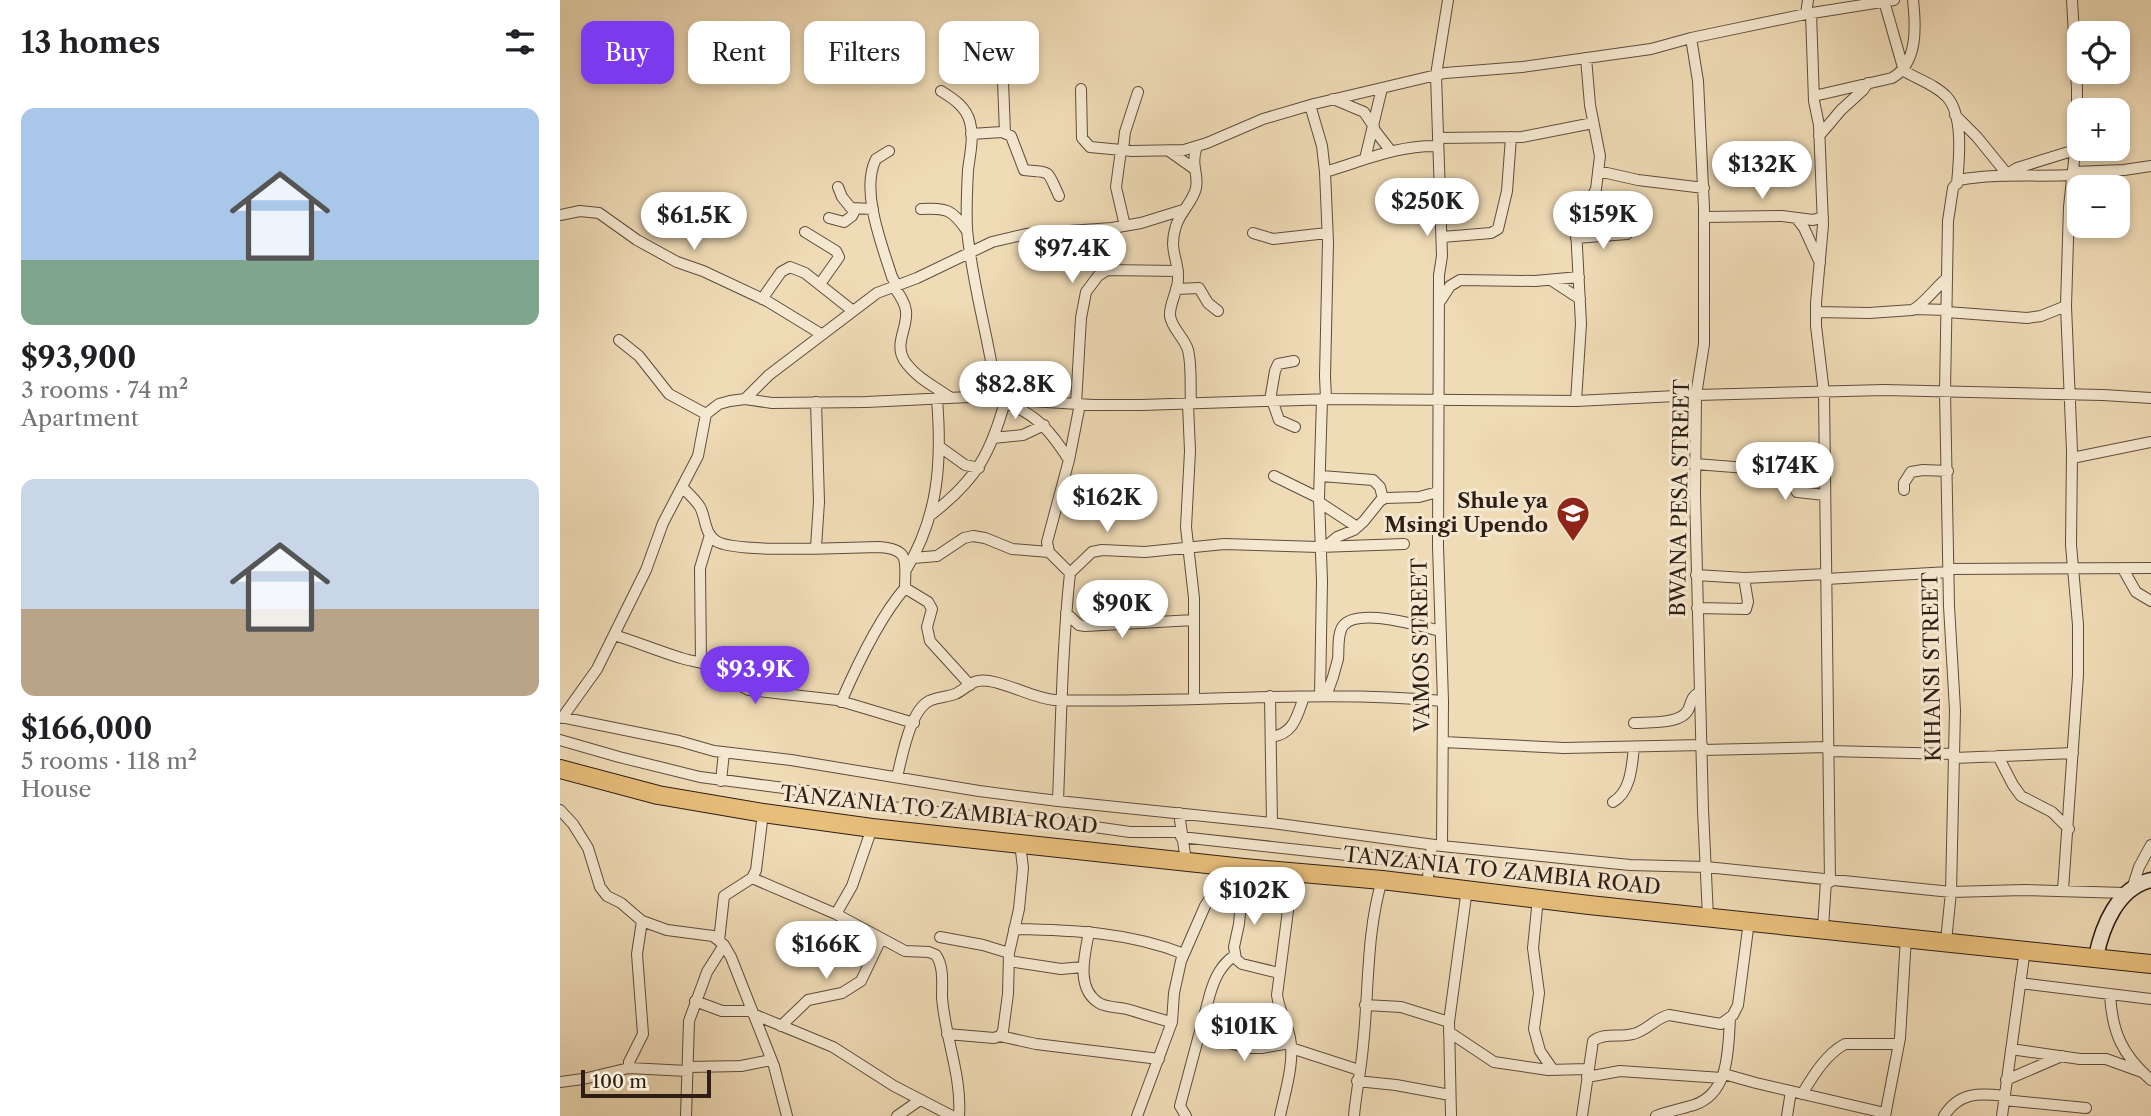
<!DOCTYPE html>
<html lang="en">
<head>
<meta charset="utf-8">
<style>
  :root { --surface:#fff; --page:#f6f6f6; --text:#202124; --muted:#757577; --accent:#7c3aed }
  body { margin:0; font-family:"Libre Caslon Text",serif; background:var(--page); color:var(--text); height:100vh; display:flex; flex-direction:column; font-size:26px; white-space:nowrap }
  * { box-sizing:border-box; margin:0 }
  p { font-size:23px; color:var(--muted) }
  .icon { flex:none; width:38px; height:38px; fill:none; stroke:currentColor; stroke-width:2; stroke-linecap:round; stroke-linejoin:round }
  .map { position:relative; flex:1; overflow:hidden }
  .side { display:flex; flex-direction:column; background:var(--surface); width:560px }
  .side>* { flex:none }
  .banner { position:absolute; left:21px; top:21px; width:665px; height:63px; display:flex; gap:14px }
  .fabs { position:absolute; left:1507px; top:21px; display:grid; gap:14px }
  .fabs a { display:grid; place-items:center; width:63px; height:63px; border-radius:14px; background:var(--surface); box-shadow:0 4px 10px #0003; font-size:35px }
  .scale { position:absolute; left:21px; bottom:18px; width:130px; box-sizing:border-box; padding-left:7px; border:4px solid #2e1e15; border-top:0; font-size:19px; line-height:24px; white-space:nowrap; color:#2e1e15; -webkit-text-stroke:5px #f5e8d0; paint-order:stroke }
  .price { position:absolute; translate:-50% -60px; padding:0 16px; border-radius:24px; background:#fff; color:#222; font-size:23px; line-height:46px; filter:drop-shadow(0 2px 4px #0008) }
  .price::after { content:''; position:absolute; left:50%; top:42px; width:21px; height:16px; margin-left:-10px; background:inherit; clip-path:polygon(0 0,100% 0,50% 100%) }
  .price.active { background:var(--accent); color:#fff }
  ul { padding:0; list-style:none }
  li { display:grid; align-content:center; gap:14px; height:371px; padding:0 21px }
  li span { display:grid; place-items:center; height:217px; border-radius:14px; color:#555 }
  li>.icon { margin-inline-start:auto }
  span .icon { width:126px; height:126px; fill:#fffc; stroke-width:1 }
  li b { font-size:30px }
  h2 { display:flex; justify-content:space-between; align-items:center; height:84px; padding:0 21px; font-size:30px }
  .tag { padding:0 24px; border-radius:14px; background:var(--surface); box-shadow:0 4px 10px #0003; font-size:24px; line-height:63px }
  .tag.active { background:var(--accent); color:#fff }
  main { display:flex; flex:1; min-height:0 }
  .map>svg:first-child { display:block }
</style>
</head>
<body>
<main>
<section class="side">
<h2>13 homes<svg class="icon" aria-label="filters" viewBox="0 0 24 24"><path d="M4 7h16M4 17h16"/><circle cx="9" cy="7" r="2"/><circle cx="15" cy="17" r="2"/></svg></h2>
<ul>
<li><span style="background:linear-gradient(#a9c7e8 70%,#7fa58c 0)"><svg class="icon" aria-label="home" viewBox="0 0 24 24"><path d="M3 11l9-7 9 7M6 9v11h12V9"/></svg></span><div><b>$93,900</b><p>3 rooms · 74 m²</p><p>Apartment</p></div></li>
<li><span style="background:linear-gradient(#c9d6e8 60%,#b9a48a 0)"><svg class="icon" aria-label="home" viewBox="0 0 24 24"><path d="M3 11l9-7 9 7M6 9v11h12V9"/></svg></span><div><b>$166,000</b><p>5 rooms · 118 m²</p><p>House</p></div></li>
</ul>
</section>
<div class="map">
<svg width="1591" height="1116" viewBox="0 0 1591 1116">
  <rect width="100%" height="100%" fill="#efdbb6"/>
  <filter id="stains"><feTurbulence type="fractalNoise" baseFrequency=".00286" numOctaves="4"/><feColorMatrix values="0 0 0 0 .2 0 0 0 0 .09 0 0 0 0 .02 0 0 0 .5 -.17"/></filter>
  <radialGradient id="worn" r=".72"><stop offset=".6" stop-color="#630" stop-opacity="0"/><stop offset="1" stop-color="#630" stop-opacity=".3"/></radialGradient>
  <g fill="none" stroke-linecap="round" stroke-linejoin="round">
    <defs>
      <path id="street" d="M1324 1 1344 71C1357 79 1376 85 1387 97 1404 116 1399 160 1397 184
        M1251 13 1254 101 1259 125 1263 225 1256 303V326L1264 393 1270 882
        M1246 14 1248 0
        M1131 38 1138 81 1144 208V344L1136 395 1135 494 1143 810 1148 917
        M443 81 445 133
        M521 89 522 138 530 147 572 151 624 150 647 143 703 119 754 104 885 73 962 67 1091 49 1131 38 1246 14 1334 0
        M381 91C394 99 406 107 410 122 414 138 410 154 408 170 407 189 406 209 407 229 412 286 430 341 437 398
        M1254 96 1332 78C1358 63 1356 27 1353 0
        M773 99 804 112 814 127
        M750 105 762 146 765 172 768 242 765 376 766 399
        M1395 115 1417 137 1447 174
        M813 128 830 150
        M411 134 442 132 451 136 464 170C492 173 486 168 499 196
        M1259 136 1281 110 1303 90 1308 83
        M878 138 962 137 1033 123
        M561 150 556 187 565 226
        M563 150 565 132 578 92
        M329 151 316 159C300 190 322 245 332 277L337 286
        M609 151 633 168
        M805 159 822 88
        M1038 171 1078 180 1144 188
        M765 172C803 161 837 145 878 146
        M1513 172 1564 170 1591 166
        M1444 176 1457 168 1515 150
        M278 187 282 197 291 208 313 209
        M361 209C387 208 392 209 407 231
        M0 215 20 211 39 213 77 240 117 262 143 271 207 301 261 334
        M1144 217 1222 216 1253 220 1263 217
        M269 218 284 222 292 216 295 210
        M1237 219 1244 228 1260 263
        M245 232 276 251 279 257 260 284
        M693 233 713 239 767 233
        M882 237 931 233 938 229 947 191 951 137
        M1016 238 1067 234
        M991 280 1020 299
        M334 287C339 294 345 302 346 311 348 328 334 343 344 360 356 378 374 386 391 398
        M616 289 639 288 648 303 658 311
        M202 299 221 272 230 267 245 273 293 311
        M881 300 890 286 900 280 975 281 1019 277
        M1355 309 1387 310
        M1256 312 1309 313 1352 310C1361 307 1377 286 1387 278
        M1387 312 1467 318 1481 316 1506 306
        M59 340 79 356 109 394 146 414
        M185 399 209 375 317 293 357 278 432 242 466 234 552 228 581 223 623 210
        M710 400 715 371 718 364 734 361
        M712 400 719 420 735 427
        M1016 401 1021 324 1016 228 1036 189 1040 156 1030 105 1026 58
        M445 403C476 413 492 433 509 460
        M516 404 521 318 526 292 538 276 547 270 618 271
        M628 404 630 451 626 527 634 598V699
        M631 404C630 387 632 366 628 350 624 337 612 329 610 316 609 304 618 291 618 279 619 259 608 251 616 226 620 212 633 202 636 188 639 173 630 166 637 146
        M433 438 463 435 484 425
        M380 447 405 465 419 468
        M1512 458 1591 442
        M1135 464 1187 468 1265 464
        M1232 465V484L1237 492 1265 495
        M714 476 759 498
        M761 476 813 480 820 487 823 499
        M122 487C128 493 135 499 140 507 146 518 144 533 156 541 176 554 289 547 319 547 351 549 345 562 345 588L368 602 372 609 367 627 370 641 410 685
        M1344 490V483L1351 472 1363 470 1388 471
        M759 502 797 527
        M372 514C417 479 431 453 446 398
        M256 547 259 502 256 402
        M765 547 777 537 794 530 804 521 820 501 825 498 859 497 878 492
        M353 558 377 556 404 538 413 536 425 538 452 549 489 552
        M1389 569 1591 568
        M1563 569 1576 592 1591 601
        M346 570C379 515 382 461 377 399
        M510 573 489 552 487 542 509 460 520 404
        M1136 575 1185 578 1266 574
        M1266 579 1389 572
        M1137 608 1186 609 1188 602 1184 578
        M506 613 519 625 525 626 634 620
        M54 635C77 642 98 651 121 658 129 661 139 661 147 665 163 671 174 685 189 690L277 700 354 723
        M141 663 140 568 150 535
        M710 696 712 823
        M760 696 762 581 759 498 762 399
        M766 696C771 684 775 672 778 659 779 650 777 634 783 626 797 607 862 626 880 631
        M281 702C297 665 319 618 345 588
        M0 717 119 741 154 751 231 760 419 791 498 801 712 823 882 846 1070 865 1146 867 1391 892 1464 890 1565 893
        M2 718 37 669 86 570 103 523 138 456 146 414 159 404 170 401 185 399 212 403 306 402 409 397 533 405H581L771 399 1016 401 1136 395 1324 390 1543 395 1591 398
        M1074 723C1088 722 1114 724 1125 714 1133 707 1127 699 1140 692
        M711 737C734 734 737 716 744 697
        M0 740 59 757 140 777 254 792 331 807 450 820 513 824 570 832H620
        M883 742 1004 748 1142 745
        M1142 750 1268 747
        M1268 751 1394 754
        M1438 756 1453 785 1461 796 1492 812 1509 829
        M1394 758 1513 753
        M337 777C342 757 350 711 369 701 377 697 387 697 395 694 403 691 410 682 418 681 436 677 474 699 495 700 624 704 754 689 883 701
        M161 781 164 752
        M498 801C501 725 502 649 510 573L532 552 542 550 585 552 664 544 759 547 844 544
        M1053 802C1071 792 1072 765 1074 747
        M0 810 13 824 28 848 40 887 47 896 61 903 82 921 107 930 153 936 164 945 171 957 214 1066 227 1116
        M619 813 626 861
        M621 837 869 864
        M882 846 883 701 878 546 879 275 882 256 876 75 888 0
        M684 868 679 924 674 947 676 959 682 964 719 973
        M192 878 276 914 345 951 369 952 376 955C384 967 382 983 382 997 385 1038 402 1076 399 1116
        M867 885 872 845
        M1572 889 1579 867 1591 845
        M1503 890 1518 675V625L1511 545 1512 451 1506 306 1509 207 1517 133V89L1512 0
        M978 898 973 948 979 993 974 1029 980 1051 993 1070
        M276 914 292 886 312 828
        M82 921 77 954 83 1034 69 1062V1068L127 1071
        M1263 928 1266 881
        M454 929C512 930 569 932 624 954
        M529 932C525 954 515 988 539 1003 547 1008 561 1007 570 1010 584 1014 598 1019 612 1022
        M380 937 423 945 449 953
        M159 941 164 896 192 878 196 870 203 813
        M1386 941 1391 892 1395 710 1389 606 1385 392 1388 221 1393 188 1399 180C1437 173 1475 177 1513 175
        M449 961 501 969 523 967
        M1460 983 1591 999
        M1550 994C1552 1032 1562 1055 1591 1080
        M135 1001 162 1011H192
        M805 1005 841 1007 889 1022
        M193 1014 273 1047 334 1086 392 1116
        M221 1026 248 1000 282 993 301 981 321 939
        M889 1032 934 1062 988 1070 1028 1069
        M387 1034 434 1038 440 1036 443 1031 448 994 449 953 459 909 463 868 460 843
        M639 1035 688 1048H701L730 1043
        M440 1036 476 1044 599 1059
        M731 1048 799 1070
        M1451 1049 1520 1059H1546L1582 1072
        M128 1067 181 1066 211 1060
        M1164 1074 1196 1083 1325 1113
        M1027 1077 1060 1071 1162 1078
        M1446 1080 1502 1056
        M797 1081 836 1085 890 1095
        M0 1082 23 1079 69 1068
        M1242 1094C1253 1076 1266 1054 1285 1044H1339
        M1444 1100 1526 1108
        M126 1116 129 1021 147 972 164 945
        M337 1116 360 1100
        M577 1116 612 1022 614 993 621 961 645 906 652 895 659 891 682 888
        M626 1116 620 1106 650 994C655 977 661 965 675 955
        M720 1116C725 1092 735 1062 730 1038 727 1023 719 1010 717 995L733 872
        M794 1116C796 1093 801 1070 803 1046 809 991 806 934 822 880
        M891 1116 889 1022 907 889
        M1022 1116 1033 1041C1045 1032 1059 1038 1073 1034 1087 1031 1095 1018 1109 1015L1161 1024 1173 1015 1178 1005 1189 921
        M1096 1116C1109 1111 1121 1109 1134 1105 1170 1093 1168 1049 1170 1018
        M1227 1116 1231 1091
        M1325 1116 1340 1038 1346 937
        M1384 1116C1399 1092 1419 1093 1444 1096
        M1442 1116 1465 949"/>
      <path id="secondary" d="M1536 957C1542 927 1557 888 1591 880"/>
      <path id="highway" d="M0 769 98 795 203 813 312 828 684 868 822 880 1029 905 1591 964"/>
    </defs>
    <use href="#street" stroke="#5e4d3d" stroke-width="12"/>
    <use href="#secondary" stroke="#2e1e15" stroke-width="17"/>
    <use href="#highway" stroke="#2e1e15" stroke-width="20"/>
    <use href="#street" stroke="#f5e8d0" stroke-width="10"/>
    <use href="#secondary" stroke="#f5e8d0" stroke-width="14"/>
    <use href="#highway" stroke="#e8be7b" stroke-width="18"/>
  </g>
  <defs>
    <symbol id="school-pin" viewBox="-11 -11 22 30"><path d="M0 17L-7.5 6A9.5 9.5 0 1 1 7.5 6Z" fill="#8f2418" stroke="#f5e8d0"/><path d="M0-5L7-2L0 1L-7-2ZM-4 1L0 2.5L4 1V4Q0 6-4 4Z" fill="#fff"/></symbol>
  </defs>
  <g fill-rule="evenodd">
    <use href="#school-pin" x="994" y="494" width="38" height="52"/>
  </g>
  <g text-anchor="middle" stroke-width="6" stroke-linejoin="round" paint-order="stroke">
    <g font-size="21" fill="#2e1e15" stroke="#f5e8d0">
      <text transform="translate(1120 498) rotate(-89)" y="7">BWANA PESA STREET</text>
      <text transform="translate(861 645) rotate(-91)" y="7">VAMOS STREET</text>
      <text transform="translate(1372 667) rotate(-91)" y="7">KIHANSI STREET</text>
      <text transform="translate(379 810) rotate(6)" y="7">TANZANIA TO ZAMBIA ROAD</text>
      <text transform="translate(942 871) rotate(6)" y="7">TANZANIA TO ZAMBIA ROAD</text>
    </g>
    <g font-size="21" font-weight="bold" fill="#2e1e15" stroke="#f5e8d0" text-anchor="end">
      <text x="988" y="508">Shule ya<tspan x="988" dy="24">Msingi Upendo</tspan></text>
    </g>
  </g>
  <rect width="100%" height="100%" filter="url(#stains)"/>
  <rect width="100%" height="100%" fill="url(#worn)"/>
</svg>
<div class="fabs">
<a><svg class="icon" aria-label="locate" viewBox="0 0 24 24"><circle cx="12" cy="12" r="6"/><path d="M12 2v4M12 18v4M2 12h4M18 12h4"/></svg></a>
<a>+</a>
<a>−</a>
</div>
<div class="scale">100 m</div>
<b class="price" style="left:1202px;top:201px">$132K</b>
<b class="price" style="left:867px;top:238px">$250K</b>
<b class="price" style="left:1043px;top:251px">$159K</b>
<b class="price" style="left:134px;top:252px">$61.5K</b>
<b class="price" style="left:512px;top:285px">$97.4K</b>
<b class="price" style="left:455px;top:421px">$82.8K</b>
<b class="price" style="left:1225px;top:502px">$174K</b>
<b class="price" style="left:547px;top:534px">$162K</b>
<b class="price" style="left:562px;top:640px">$90K</b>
<b class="price active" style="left:195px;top:706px">$93.9K</b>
<b class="price" style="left:694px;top:927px">$102K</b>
<b class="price" style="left:266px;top:981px">$166K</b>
<b class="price" style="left:684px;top:1063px">$101K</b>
<div class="banner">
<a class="tag active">Buy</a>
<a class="tag">Rent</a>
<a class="tag">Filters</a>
<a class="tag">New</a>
</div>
</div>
</main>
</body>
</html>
